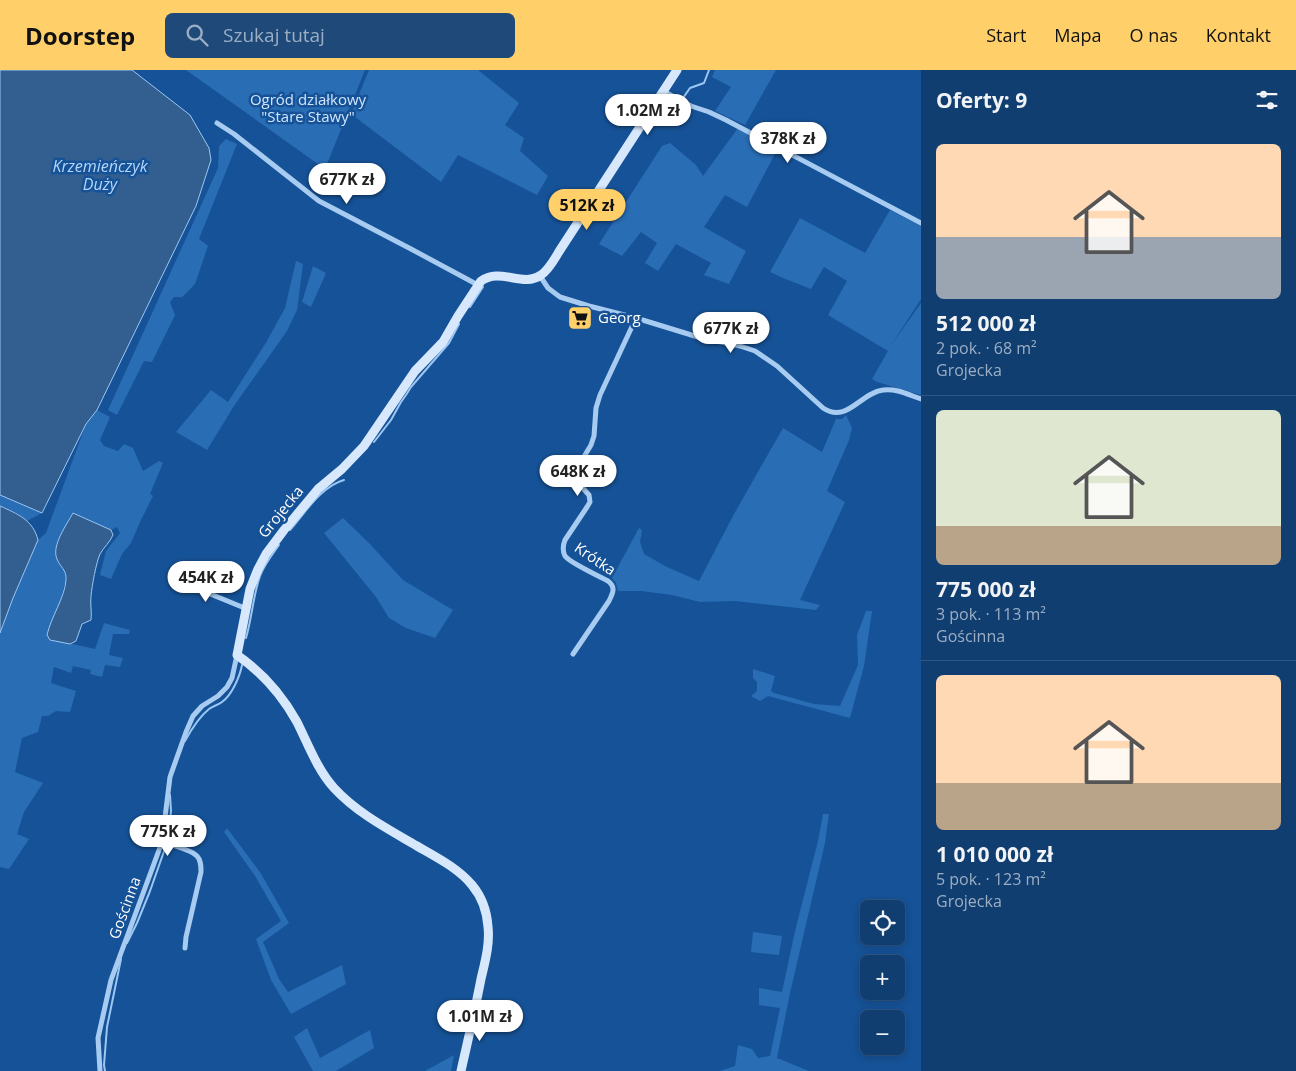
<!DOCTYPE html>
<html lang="pl">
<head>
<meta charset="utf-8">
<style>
  :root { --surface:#103e71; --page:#1e4979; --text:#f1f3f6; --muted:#9caec3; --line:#305784; --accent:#ffcf69 }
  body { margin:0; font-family:"Open Sans",sans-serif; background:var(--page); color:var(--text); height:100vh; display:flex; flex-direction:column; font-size:19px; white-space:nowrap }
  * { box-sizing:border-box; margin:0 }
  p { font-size:16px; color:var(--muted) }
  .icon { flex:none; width:28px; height:28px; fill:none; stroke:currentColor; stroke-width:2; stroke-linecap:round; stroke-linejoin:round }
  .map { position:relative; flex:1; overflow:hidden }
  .side { display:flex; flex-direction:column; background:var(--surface); width:375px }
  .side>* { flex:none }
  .controls { position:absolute; left:860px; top:830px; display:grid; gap:10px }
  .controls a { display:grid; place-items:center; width:45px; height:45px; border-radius:8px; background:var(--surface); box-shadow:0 2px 8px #0003,0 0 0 1px var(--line); font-size:25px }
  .price { position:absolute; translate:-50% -42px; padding:0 11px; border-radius:18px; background:#fff; color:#222; font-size:16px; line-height:32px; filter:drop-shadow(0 1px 2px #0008) }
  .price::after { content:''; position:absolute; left:50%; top:30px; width:15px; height:11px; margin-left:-8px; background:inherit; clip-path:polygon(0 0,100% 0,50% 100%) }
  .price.active { background:var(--accent); color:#111 }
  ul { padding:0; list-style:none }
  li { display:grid; align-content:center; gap:10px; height:265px; padding:0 15px }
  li+li { border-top:1px solid var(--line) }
  li span { display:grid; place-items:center; height:155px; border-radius:8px; color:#555 }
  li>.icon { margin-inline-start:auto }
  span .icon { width:90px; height:90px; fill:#fffc; stroke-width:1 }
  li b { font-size:21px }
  h2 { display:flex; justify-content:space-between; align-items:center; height:60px; padding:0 15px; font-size:21px }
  header { display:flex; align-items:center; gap:30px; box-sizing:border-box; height:70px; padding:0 25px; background:var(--accent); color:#111 }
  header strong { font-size:24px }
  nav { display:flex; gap:28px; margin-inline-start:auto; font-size:18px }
  .search { width:350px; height:45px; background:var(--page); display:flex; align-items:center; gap:12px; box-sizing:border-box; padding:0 18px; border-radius:8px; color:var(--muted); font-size:19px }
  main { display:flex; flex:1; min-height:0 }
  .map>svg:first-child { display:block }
</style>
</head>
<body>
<header>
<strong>Doorstep</strong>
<div class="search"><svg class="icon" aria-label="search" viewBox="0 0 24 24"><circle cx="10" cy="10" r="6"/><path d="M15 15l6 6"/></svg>Szukaj tutaj</div>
<nav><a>Start</a><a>Mapa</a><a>O nas</a><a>Kontakt</a></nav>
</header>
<main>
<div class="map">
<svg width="921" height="1001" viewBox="0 0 921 1001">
  <rect width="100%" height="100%" fill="#165297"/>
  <path fill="#296db5" d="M186 0H365L325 99Z
    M369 0H478L519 33 505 55 524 68 520 81 548 106 537 125 458 85 441 112 351 44Z
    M715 0H776L745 55 715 41 731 17 712 7Z
    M738 58 777 80 747 137 725 125 704 157 746 181 729 214 704 205 711 193 676 174 658 201 645 193 657 173 641 162 622 186 599 174 662 76 670 73 696 95 703 106Z
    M226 69 237 74 199 169 208 176 195 214 182 227H174L170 232 175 245 152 292 144 291 117 345 108 340 218 98 219 76Z
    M890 140 921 156V229L892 274 921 233V325L877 312 872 309 888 281 828 245 847 211 824 197 811 219 783 208 770 202 800 148 865 183Z
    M296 191 303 194 297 240 287 261 234 336 207 380 176 362 211 320 228 332 267 271 285 238Z
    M313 196 326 203 311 237 302 232Z
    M97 340 110 347 100 370 104 376 118 381 124 374 133 378 143 401 159 391 163 393 150 424 153 426 140 452 131 473 122 484 111 509 100 505 106 481 120 463 117 457 111 460 73 443 57 489 66 501V510L50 569 95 579 104 553 130 560 129 564H113L109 585 123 588 120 597 105 595 102 607 90 604 91 600 73 596 71 603 54 597 51 613 76 621 70 642 56 641 48 646H42L38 662 22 668 15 702 43 713 24 742 17 764 29 769 9 799 0 797V563L13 528 38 470 46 463 86 354Z
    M846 345 852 358 849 370 827 421 845 432 800 530 820 535 816 540 735 531 700 532 672 525 641 521H618L616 513 612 508 639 458 642 460 640 472 644 484 667 497 699 511 734 444 783 358 822 382 836 349H842Z
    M0 425 42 443 27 451 17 443 0 436Z
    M343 448 370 474 403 510 453 540 435 568 406 558 389 548 376 527 324 463Z
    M866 541H872L864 596 850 648 768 626 760 631 751 626 757 621V612L753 608V599L775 606 771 621 774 623 814 634 840 636 858 595 857 565Z
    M823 744H829L825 773 790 923 777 988 809 1001H720L735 996 738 975 752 979 758 988 770 986 780 938 759 935V918L782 922 795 861 818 771Z
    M227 758 260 802 289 853 263 872 279 909 288 922 342 895 346 914 291 944 271 910 256 869 281 851 255 806 224 762Z
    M753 862 782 866 779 885 751 882Z
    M307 958 320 988 370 960 374 978 336 1001H313L294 967Z
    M454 985 451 1001H425Z"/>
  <path fill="#335f90" stroke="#9bc7f4" d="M0 0H132L190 45 209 78 211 90 196 136 97 340 86 354 42 443 0 425Z
    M0 436C18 444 33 450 38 470L13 528 0 563Z
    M73 443 111 460 113 465C110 472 104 477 100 484 96 493 92 516 91 526 90 534 92 542 91 550L82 554 76 571 70 574 50 570 47 565C51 547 65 527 66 510 67 500 60 497 57 489 51 476 67 454 73 443Z"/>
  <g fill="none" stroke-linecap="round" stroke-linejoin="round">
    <path stroke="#9bc7f4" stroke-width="2" d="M683 28 690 18 704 13 709 0
      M470 237 483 217
      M374 372 391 350 401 332 406 325 411 317 449 273 459 254
      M290 460C306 442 320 417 344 410
      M246 568C252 548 253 526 260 506 264 495 272 485 279 475
      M185 671C191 660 199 647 209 639 213 636 218 635 222 632 232 625 240 606 242 595
      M127 873 137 853 150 821 168 770 171 741 170 725
      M105 1001 104 995 107 957 121 889"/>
    <path stroke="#a8ccf1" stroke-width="5" d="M663 21 691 36 709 42 726 50 921 153
      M217 53 234 64 319 131 411 179 478 215
      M540 206 548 218 560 227 589 236 636 248 698 267 740 276 755 281 777 296 823 338C847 354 860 323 883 320 896 318 909 325 921 329
      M171 512 203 521 247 539
      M573 584 609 531C613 523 616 517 608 511 599 506 570 493 565 486 562 480 563 475 565 470L587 437 590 432 589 425 580 415 577 404 579 395 591 375 594 366 596 338 600 325 636 248
      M162 772C172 775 190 779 197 786 201 790 201 796 201 802L186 867 185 878
      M100 1001 98 968 111 910 162 772 170 707 186 662 193 646 202 636 218 626 227 617 232 608 237 585"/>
    <path stroke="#d7e8fc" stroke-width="9" d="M461 1001C468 970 475 940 481 909 485 892 490 874 488 857 487 841 482 827 472 815 458 798 436 787 417 776 388 759 357 743 334 718 317 699 308 674 297 652 282 625 263 603 237 585L250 519 258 499 266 484 284 460 318 419 342 399 364 376 415 301 443 272 458 246 481 211C500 197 523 218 541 205 549 200 555 188 560 180L677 0"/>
  </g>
  <defs>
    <symbol id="supermarket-square" viewBox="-11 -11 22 22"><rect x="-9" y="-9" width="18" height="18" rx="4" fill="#ffcf69" stroke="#165297"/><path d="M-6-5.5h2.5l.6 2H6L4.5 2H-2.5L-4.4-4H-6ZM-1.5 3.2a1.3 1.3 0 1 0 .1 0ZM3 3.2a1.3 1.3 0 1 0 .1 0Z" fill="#111"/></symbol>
  </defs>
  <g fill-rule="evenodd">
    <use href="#supermarket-square" x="566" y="234" width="28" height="28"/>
  </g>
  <g text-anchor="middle" stroke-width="5" stroke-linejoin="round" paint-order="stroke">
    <g font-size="15" fill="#d0e5fc" stroke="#165297">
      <text x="308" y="35">Ogród działkowy<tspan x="308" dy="17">"Stare Stawy"</tspan></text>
    </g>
    <g font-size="15" fill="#fff" stroke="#165297" text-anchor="start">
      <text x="598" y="253">Georg</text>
    </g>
    <g font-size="15" fill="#fff" stroke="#165297">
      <text transform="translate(281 442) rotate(-51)" y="5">Grojecka</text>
      <text transform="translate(595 489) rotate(34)" y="5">Krótka</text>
      <text transform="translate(125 838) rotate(-70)" y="5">Gościnna</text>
    </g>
    <g font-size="16" font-style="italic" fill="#b5d6f8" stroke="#165297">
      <text x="100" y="102">Krzemieńczyk<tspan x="100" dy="18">Duży</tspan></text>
    </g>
  </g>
</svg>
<div class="controls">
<a><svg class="icon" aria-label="locate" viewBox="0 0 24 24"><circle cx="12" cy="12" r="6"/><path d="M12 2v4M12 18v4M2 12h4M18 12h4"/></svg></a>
<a>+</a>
<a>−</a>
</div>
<b class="price" style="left:648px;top:66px">1.02M zł</b>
<b class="price" style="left:788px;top:94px">378K zł</b>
<b class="price" style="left:347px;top:135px">677K zł</b>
<b class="price active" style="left:587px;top:161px">512K zł</b>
<b class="price" style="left:731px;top:284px">677K zł</b>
<b class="price" style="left:578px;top:427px">648K zł</b>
<b class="price" style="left:206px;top:533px">454K zł</b>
<b class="price" style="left:168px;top:787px">775K zł</b>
<b class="price" style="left:480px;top:972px">1.01M zł</b>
</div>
<section class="side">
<h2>Oferty: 9<svg class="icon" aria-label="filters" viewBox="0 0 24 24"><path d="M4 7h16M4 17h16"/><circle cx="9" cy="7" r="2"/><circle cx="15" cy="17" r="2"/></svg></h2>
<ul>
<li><span style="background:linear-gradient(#ffd9b3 60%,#9aa5b1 0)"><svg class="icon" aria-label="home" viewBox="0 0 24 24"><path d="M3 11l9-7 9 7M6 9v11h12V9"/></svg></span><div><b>512 000 zł</b><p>2 pok. · 68 m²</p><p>Grojecka</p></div></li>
<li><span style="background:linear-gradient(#dfe7d0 75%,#b9a48a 0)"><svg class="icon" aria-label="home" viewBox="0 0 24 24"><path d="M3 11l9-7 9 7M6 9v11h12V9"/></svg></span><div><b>775 000 zł</b><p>3 pok. · 113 m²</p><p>Gościnna</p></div></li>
<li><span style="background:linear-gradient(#ffd9b3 70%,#b9a48a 0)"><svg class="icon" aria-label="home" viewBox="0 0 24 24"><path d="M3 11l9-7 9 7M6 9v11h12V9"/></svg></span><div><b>1 010 000 zł</b><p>5 pok. · 123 m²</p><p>Grojecka</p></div></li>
</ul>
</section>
</main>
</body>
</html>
